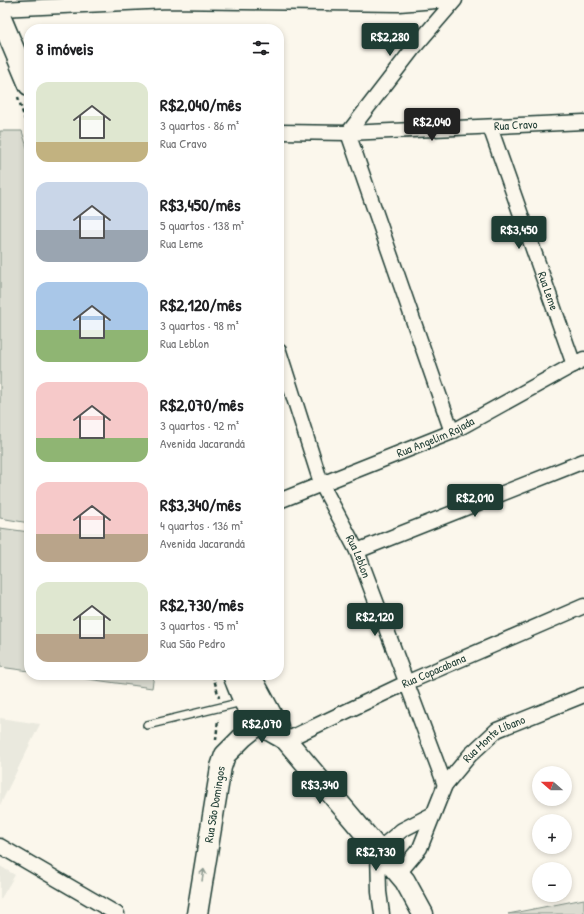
<!DOCTYPE html>
<html lang="pt">
<head>
<meta charset="utf-8">
<style>
  :root { --surface:#fff; --page:#f6f6f6; --text:#202124; --muted:#757577; --accent:#1f3d34 }
  body { margin:0; font-family:"Patrick Hand",sans-serif; background:var(--page); color:var(--text); height:100vh; display:flex; flex-direction:column; font-size:15px; white-space:nowrap }
  * { box-sizing:border-box; margin:0 }
  p { font-size:13px; color:var(--muted) }
  .icon { flex:none; width:22px; height:22px; fill:none; stroke:currentColor; stroke-width:2; stroke-linecap:round; stroke-linejoin:round }
  .map { position:relative; flex:1; overflow:hidden }
  .panel { position:absolute; left:24px; top:24px; width:260px; height:656px; display:flex; flex-direction:column; background:var(--surface); border-radius:16px; box-shadow:0 2px 6px #0003 }
  .panel>* { flex:none }
  .needle { width:26px; rotate:290deg }
  .controls { position:absolute; left:532px; top:766px; display:grid; gap:8px }
  .controls a { display:grid; place-items:center; width:40px; height:40px; border-radius:50%; background:var(--surface); box-shadow:0 2px 6px #0003; font-size:20px }
  .price { position:absolute; translate:-50% -34px; padding:0 9px; border-radius:4px; background:var(--accent); color:#fff; font-size:13px; line-height:26px; filter:drop-shadow(0 1px 2px #0008) }
  .price::after { content:''; position:absolute; left:50%; top:24px; width:12px; height:9px; margin-left:-6px; background:inherit; clip-path:polygon(0 0,100% 0,50% 100%) }
  .price.selected { background:#222; color:#fff }
  ul { padding:0; list-style:none }
  li { display:flex; align-items:center; gap:12px; height:100px; padding:0 12px }
  li span { display:grid; place-items:center; flex:none; width:112px; height:80px; border-radius:12px; color:#555 }
  li>.icon { margin-inline-start:auto }
  span .icon { width:48px; height:48px; fill:#fffc; stroke-width:1 }
  li b { font-size:17px }
  h2 { display:flex; justify-content:space-between; align-items:center; height:48px; padding:0 12px; font-size:17px }
  .map>svg:first-child { display:block }
</style>
</head>
<body>
<div class="map">
<svg width="584" height="914" viewBox="0 0 584 914">
  <rect width="100%" height="100%" fill="#fbf7ec"/>
  <filter id="ink" filterUnits="userSpaceOnUse"><feTurbulence type="fractalNoise" baseFrequency=".025" numOctaves="2"/><feDisplacementMap in="SourceGraphic" scale="8" xChannelSelector="R" yChannelSelector="G"/><feConvolveMatrix kernelMatrix="1 2 1 2 8 2 1 2 1" color-interpolation-filters="sRGB"/></filter>
  <g filter="url(#ink)">
    <path fill="#eae9de" d="M0 718 40 724 0 805Z
      M0 866 15 875 0 900Z"/>
    <path fill="#dbdcd1" stroke="#7d8c82" d="M0 131H22L29 154V523L0 518Z
      M0 528 29 532V671L0 667Z
      M59 675H154L152 688Z
      M584 899V914H508Z"/>
    <g fill="none" stroke-linecap="round" stroke-linejoin="round">
      <defs>
        <path id="service" d="M147 725 242 702"/>
        <g id="minor">
          <path d="M0 9 168 1 399 4 448 0"/>
          <path id="s1" d="M490 127 574 365"/>
          <path id="s2" d="M279 132 348 133 584 122"/>
          <path id="s3" d="M279 351 321 483 357 551 445 785"/>
          <path d="M452 432 348 133 412 50 455 0"/>
          <path id="s4" d="M279 501 452 432 584 359"/>
          <path d="M357 551 584 461"/>
          <path id="s5" d="M286 740 406 683 584 606"/>
          <path d="M0 846 117 914"/>
          <path id="s6" d="M399 873 420 848 445 785 470 755 497 730 584 695"/>
          <path d="M382 914 379 892 378 850 402 830 433 814"/>
        </g>
        <g id="secondary">
          <path d="M0 16 29 85"/>
          <path d="M233 675C240 691 246 712 260 724 267 730 278 735 286 740L405 881 423 914"/>
          <path d="M250 675 278 727"/>
          <path id="s7" d="M197 914 221 767 225 755 243 737 270 715"/>
        </g>
      </defs>
      <use href="#service" stroke="#1f3d34" stroke-width="10"/>
      <use href="#minor" stroke="#1f3d34" stroke-width="17"/>
      <use href="#secondary" stroke="#1f3d34" stroke-width="23"/>
      <path stroke="#1f3d34" stroke-width="2.5" stroke-dasharray="4 3" stroke-linecap="butt" d="M18 97 29 133
        M213 675 219 698
        M216 740 218 719"/>
      <use href="#service" stroke="#fbf7ec" stroke-width="7"/>
      <use href="#minor" stroke="#fbf7ec" stroke-width="14"/>
      <use href="#secondary" stroke="#fbf7ec" stroke-width="20"/>
    </g>
    <defs><path id="oneway-shaft" d="M-6 0H5M1.5-3L5.5 0L1.5 3" fill="none" stroke-width="1.6" stroke-linecap="round" stroke-linejoin="round"/></defs>
    <use stroke="#8d9a90" href="#oneway-shaft" transform="translate(203 875) rotate(-81)"/>
  </g>
  <g text-anchor="middle" stroke-width="3" stroke-linejoin="round" paint-order="stroke">
    <g font-size="12" fill="#1f3d34" stroke="#fbf7ec">
      <text dy="4" stroke="none"><textPath href="#s2" startOffset="237">Rua Cravo</textPath></text>
      <text dy="4" stroke="none"><textPath href="#s1" startOffset="174">Rua Leme</textPath></text>
      <text dy="4" stroke="none"><textPath href="#s4" startOffset="169">Rua Angelim Rajada</textPath></text>
      <text dy="4" stroke="none"><textPath href="#s3" startOffset="221">Rua Leblon</textPath></text>
      <text dy="4" stroke="none"><textPath href="#s5" startOffset="163">Rua Copacabana</textPath></text>
      <text dy="4" stroke="none"><textPath href="#s6" startOffset="169">Rua Monte Líbano</textPath></text>
      <text dy="4" stroke="none"><textPath href="#s7" startOffset="111">Rua São Domingos</textPath></text>
    </g>
  </g>
</svg>
<div class="controls">
<a><svg class="needle" viewBox="-14 -14 28 28"><path d="M0-13l5 13h-10z" fill="#e53935"/><path d="M0 13l5-13h-10z" fill="#757577"/></svg></a>
<a>+</a>
<a>−</a>
</div>
<b class="price" style="left:390px;top:57px">R$2,280</b>
<b class="price selected" style="left:432px;top:142px">R$2,040</b>
<b class="price" style="left:519px;top:250px">R$3,450</b>
<b class="price" style="left:475px;top:518px">R$2,010</b>
<b class="price" style="left:375px;top:637px">R$2,120</b>
<b class="price" style="left:262px;top:744px">R$2,070</b>
<b class="price" style="left:320px;top:805px">R$3,340</b>
<b class="price" style="left:376px;top:872px">R$2,730</b>
<section class="panel">
<h2>8 imóveis<svg class="icon" aria-label="filters" viewBox="0 0 24 24"><path d="M4 7h16M4 17h16"/><circle cx="9" cy="7" r="2"/><circle cx="15" cy="17" r="2"/></svg></h2>
<ul>
<li><span style="background:linear-gradient(#dfe7d0 75%,#c2b280 0)"><svg class="icon" aria-label="home" viewBox="0 0 24 24"><path d="M3 11l9-7 9 7M6 9v11h12V9"/></svg></span><div><b>R$2,040/mês</b><p>3 quartos · 86 m²</p><p>Rua Cravo</p></div></li>
<li><span style="background:linear-gradient(#c9d6e8 60%,#9aa5b1 0)"><svg class="icon" aria-label="home" viewBox="0 0 24 24"><path d="M3 11l9-7 9 7M6 9v11h12V9"/></svg></span><div><b>R$3,450/mês</b><p>5 quartos · 138 m²</p><p>Rua Leme</p></div></li>
<li><span style="background:linear-gradient(#a9c7e8 60%,#8fb573 0)"><svg class="icon" aria-label="home" viewBox="0 0 24 24"><path d="M3 11l9-7 9 7M6 9v11h12V9"/></svg></span><div><b>R$2,120/mês</b><p>3 quartos · 98 m²</p><p>Rua Leblon</p></div></li>
<li><span style="background:linear-gradient(#f6c9c9 70%,#8fb573 0)"><svg class="icon" aria-label="home" viewBox="0 0 24 24"><path d="M3 11l9-7 9 7M6 9v11h12V9"/></svg></span><div><b>R$2,070/mês</b><p>3 quartos · 92 m²</p><p>Avenida Jacarandá</p></div></li>
<li><span style="background:linear-gradient(#f6c9c9 65%,#b9a48a 0)"><svg class="icon" aria-label="home" viewBox="0 0 24 24"><path d="M3 11l9-7 9 7M6 9v11h12V9"/></svg></span><div><b>R$3,340/mês</b><p>4 quartos · 136 m²</p><p>Avenida Jacarandá</p></div></li>
<li><span style="background:linear-gradient(#dfe7d0 65%,#b9a48a 0)"><svg class="icon" aria-label="home" viewBox="0 0 24 24"><path d="M3 11l9-7 9 7M6 9v11h12V9"/></svg></span><div><b>R$2,730/mês</b><p>3 quartos · 95 m²</p><p>Rua São Pedro</p></div></li>
</ul>
</section>
</div>
</body>
</html>
